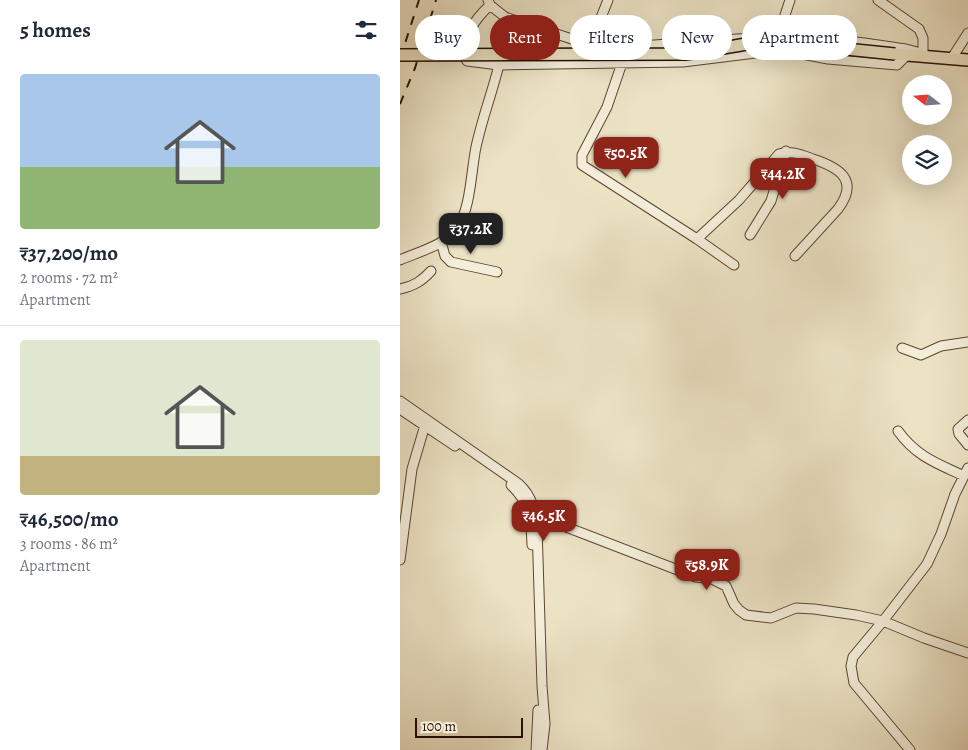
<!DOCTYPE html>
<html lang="en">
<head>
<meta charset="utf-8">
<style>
  :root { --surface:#fff; --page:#f6f6f7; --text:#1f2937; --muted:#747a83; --line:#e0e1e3; --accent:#8f2418 }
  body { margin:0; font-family:Alegreya,serif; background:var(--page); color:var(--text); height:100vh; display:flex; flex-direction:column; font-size:19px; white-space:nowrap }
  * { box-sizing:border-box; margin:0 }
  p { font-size:16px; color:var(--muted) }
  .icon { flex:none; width:28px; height:28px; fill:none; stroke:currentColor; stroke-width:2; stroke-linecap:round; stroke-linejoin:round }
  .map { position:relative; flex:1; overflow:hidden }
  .details { display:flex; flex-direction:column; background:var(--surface); width:400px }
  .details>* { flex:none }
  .top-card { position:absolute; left:15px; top:15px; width:475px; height:45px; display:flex; gap:10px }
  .needle { width:32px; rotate:287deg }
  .controls { position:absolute; left:502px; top:75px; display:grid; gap:10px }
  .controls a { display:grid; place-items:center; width:50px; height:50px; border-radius:50%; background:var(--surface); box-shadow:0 5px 20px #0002; font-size:25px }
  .scale { position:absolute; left:15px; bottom:12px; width:108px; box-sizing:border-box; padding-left:5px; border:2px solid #2b1100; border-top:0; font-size:14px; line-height:18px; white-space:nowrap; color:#2b1100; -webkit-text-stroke:4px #f3edd9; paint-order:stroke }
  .price { position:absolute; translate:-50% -42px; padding:0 11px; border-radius:10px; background:var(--accent); color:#fff; font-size:16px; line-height:32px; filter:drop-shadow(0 1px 2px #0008) }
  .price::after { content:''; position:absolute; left:50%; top:30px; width:15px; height:11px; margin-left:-8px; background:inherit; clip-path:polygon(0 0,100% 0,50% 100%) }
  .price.current { background:#222; color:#fff }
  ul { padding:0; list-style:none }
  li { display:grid; align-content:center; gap:10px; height:265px; padding:0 20px }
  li+li { border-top:1px solid var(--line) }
  li span { display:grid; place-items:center; height:155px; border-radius:5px; color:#555 }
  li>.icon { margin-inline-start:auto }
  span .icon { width:90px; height:90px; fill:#fffc; stroke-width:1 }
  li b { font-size:21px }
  h2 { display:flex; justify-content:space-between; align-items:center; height:60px; padding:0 20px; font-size:21px }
  .chip { padding:0 18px; border-radius:22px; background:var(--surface); box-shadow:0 5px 20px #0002; font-size:18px; line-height:45px }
  .chip.current { background:var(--accent); color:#fff }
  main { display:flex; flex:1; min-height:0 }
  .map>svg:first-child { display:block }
</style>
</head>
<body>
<main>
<section class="details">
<h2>5 homes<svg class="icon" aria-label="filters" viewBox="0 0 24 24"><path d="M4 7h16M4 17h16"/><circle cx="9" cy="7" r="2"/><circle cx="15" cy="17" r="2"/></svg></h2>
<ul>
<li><span style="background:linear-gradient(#a9c7e8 60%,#8fb573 0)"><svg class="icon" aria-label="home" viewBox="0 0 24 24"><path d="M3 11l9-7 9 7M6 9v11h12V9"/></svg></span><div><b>₹37,200/mo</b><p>2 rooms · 72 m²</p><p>Apartment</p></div></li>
<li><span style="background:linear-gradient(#dfe7d0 75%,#c2b280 0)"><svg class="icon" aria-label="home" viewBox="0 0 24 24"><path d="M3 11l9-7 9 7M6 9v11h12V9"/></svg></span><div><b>₹46,500/mo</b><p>3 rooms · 86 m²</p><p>Apartment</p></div></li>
</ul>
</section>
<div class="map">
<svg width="568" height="750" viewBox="0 0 568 750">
  <rect width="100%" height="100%" fill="#ece3c5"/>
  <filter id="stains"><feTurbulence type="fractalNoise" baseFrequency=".004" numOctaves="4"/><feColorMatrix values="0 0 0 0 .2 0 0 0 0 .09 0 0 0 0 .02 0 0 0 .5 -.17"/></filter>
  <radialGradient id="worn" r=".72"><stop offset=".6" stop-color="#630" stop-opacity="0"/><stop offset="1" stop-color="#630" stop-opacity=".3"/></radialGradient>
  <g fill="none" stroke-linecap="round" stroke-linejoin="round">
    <defs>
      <path id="minor" d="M88 0 90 5 105 17 190 45 227 47 351 38
        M478 0 519 29 523 38V54
        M90 5C72 22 68 31 64 56L67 61 99 65
        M378 36 390 0
        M364 37C411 32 459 43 506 49L517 52
        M190 45 208 0
        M552 58 568 33
        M222 63 207 107 182 155V165L297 239 334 265
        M350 235 371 201 386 151
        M297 239 339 200 379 154C391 150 402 155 413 159 441 168 459 181 438 209L395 256
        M41 242 45 256 51 262 97 272
        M0 260C16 253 47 244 57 229 71 208 71 171 76 147 82 119 92 93 99 65L283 62 372 51 402 54 428 59 497 65 507 55
        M0 289C14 286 22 281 31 271
        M502 348 521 355 541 346 568 342
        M0 401 119 484C132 496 135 510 137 527L142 686 145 724 142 750
        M0 409 55 446
        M568 420 558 429 559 434 568 445
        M498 431C516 456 536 463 564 476
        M111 485C131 505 131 517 132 545
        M130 513 296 577 312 579 326 586 334 604 339 610 346 615 371 618 396 608 414 609 456 615 483 621 524 638 568 653
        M0 560 12 469 25 425
        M136 750 138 710
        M510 750 454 683 451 666 453 657 483 621 527 564 541 534 555 494 568 468"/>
      <path id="major" d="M495 54 568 60"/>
    </defs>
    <use href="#minor" stroke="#5b4631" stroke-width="11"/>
    <use href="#major" stroke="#2b1100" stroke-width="14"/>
    <use href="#minor" stroke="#f3edd9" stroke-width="9"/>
    <use href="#major" stroke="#ece3c5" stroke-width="11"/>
    <path stroke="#2b1100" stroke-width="2" stroke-dasharray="9 9" stroke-linecap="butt" d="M0 59 19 0
      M0 104 15 68 36 0"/>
    <defs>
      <path id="major-bridge" d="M0 55 285 54C313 51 340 44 367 41L495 54"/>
    </defs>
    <use href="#major-bridge" stroke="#2b1100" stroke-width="14" stroke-linecap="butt"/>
    <use href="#major-bridge" stroke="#ece3c5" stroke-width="11"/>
  </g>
  <rect width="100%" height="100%" filter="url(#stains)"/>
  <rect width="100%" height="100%" fill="url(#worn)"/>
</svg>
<div class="controls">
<a><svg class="needle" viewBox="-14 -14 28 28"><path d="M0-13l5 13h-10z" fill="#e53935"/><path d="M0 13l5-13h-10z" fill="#747a83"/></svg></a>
<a><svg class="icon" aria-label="layers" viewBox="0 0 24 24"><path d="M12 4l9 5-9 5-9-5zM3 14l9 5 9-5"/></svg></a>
</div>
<div class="scale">100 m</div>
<b class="price" style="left:226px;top:179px">₹50.5K</b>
<b class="price" style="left:383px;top:200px">₹44.2K</b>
<b class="price current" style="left:71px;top:255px">₹37.2K</b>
<b class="price" style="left:144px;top:542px">₹46.5K</b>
<b class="price" style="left:307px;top:591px">₹58.9K</b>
<div class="top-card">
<a class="chip">Buy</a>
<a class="chip current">Rent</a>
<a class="chip">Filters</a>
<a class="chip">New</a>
<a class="chip">Apartment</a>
</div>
</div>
</main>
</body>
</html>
